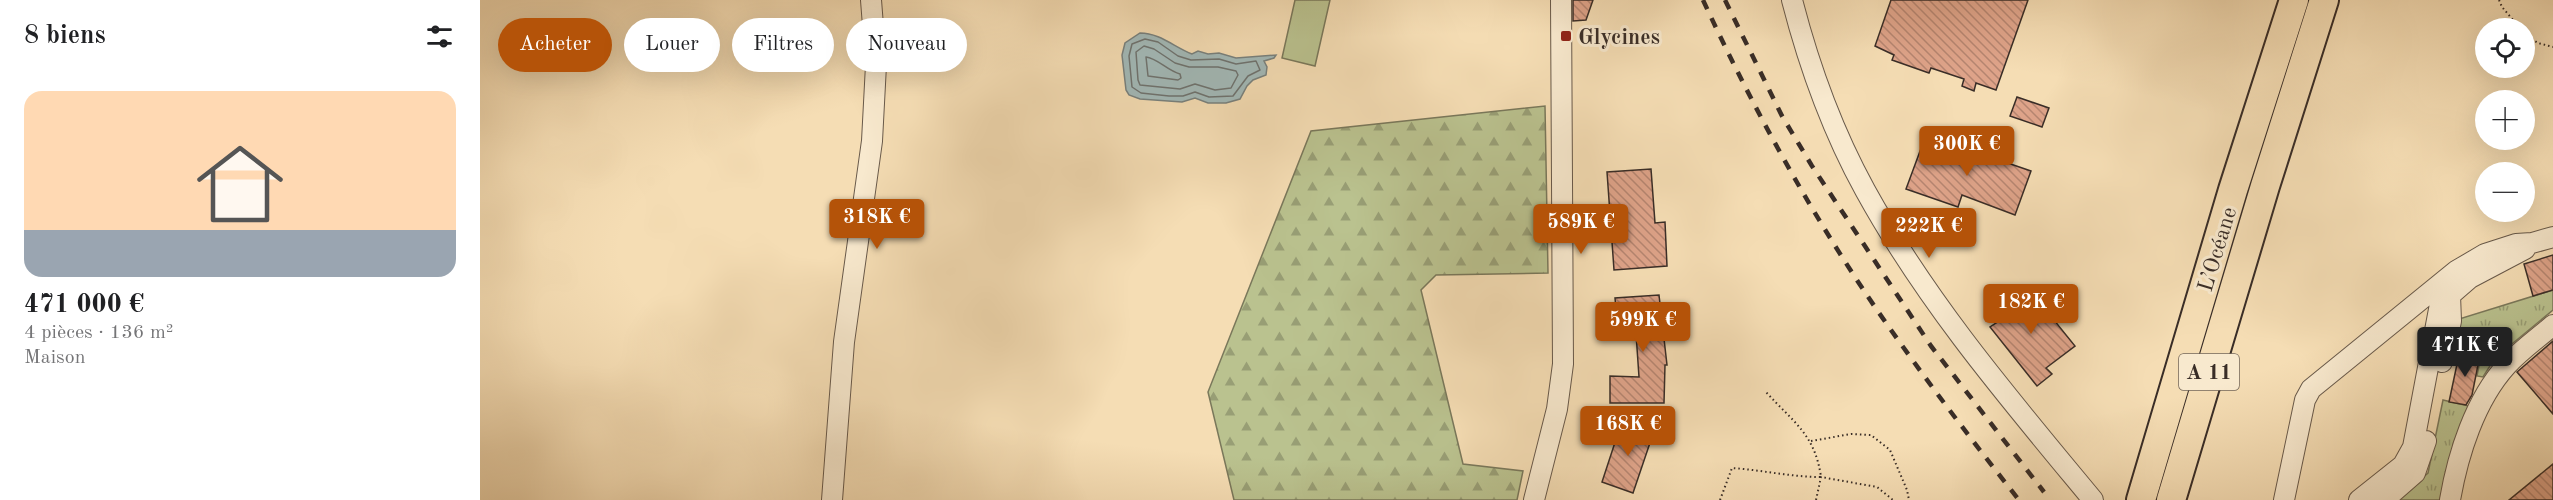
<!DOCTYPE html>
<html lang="fr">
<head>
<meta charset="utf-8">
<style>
  :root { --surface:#fff; --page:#f2f2f2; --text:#202124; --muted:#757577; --accent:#b45309 }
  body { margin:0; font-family:"Old Standard TT",serif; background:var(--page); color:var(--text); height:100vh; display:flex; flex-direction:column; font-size:22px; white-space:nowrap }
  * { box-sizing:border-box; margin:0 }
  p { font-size:20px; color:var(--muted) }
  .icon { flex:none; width:33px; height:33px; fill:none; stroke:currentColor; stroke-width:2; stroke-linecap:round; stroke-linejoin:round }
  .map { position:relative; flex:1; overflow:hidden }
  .side { display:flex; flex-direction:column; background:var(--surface); width:480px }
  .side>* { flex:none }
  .banner { position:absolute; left:18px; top:18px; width:570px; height:54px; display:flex; gap:12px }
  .buttons { position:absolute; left:1995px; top:18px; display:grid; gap:12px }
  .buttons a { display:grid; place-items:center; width:60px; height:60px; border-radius:50%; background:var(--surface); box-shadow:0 6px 24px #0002; font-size:30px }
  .price { position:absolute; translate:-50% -51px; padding:0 14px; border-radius:6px; background:var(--accent); color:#fff; font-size:20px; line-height:39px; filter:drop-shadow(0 2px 3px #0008) }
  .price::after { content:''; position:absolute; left:50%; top:36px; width:18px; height:14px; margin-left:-9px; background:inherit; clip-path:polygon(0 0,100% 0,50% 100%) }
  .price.active { background:#222; color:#fff }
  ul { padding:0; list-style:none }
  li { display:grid; align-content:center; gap:12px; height:318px; padding:0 24px }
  li span { display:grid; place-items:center; height:186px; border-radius:18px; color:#555 }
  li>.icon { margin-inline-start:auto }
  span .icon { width:108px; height:108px; fill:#fffc; stroke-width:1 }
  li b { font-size:26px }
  h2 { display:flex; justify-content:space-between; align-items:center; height:72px; padding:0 24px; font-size:26px }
  .chip { padding:0 21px; border-radius:27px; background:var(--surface); box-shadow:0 6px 24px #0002; font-size:21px; line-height:54px }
  .chip.active { background:var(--accent); color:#fff }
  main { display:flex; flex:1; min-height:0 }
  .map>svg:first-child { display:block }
</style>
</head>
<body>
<main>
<section class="side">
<h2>8 biens<svg class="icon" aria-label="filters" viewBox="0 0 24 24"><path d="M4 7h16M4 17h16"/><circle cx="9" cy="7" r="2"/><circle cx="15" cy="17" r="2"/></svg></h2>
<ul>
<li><span style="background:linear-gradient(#ffd9b3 75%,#9aa5b1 0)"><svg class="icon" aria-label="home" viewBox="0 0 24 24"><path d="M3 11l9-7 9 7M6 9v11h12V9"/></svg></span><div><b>471 000 €</b><p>4 pièces · 136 m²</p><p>Maison</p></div></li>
</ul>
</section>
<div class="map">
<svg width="2073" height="500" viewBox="0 0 2073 500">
  <defs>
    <pattern id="grass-tufts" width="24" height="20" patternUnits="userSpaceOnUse" patternTransform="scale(1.5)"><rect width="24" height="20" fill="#bac28f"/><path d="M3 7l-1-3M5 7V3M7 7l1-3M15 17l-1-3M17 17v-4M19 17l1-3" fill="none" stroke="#989e75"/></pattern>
    <pattern id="forest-firs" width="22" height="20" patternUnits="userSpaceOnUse" patternTransform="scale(1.5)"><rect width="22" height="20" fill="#bac28f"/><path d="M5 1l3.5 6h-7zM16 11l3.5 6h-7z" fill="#989e75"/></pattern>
    <pattern id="building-back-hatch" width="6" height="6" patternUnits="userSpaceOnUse" patternTransform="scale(1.5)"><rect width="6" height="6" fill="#dea389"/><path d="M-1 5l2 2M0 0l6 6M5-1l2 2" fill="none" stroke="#b58570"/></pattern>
  </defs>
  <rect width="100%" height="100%" fill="#f5ddb4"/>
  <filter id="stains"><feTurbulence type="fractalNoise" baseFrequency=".00333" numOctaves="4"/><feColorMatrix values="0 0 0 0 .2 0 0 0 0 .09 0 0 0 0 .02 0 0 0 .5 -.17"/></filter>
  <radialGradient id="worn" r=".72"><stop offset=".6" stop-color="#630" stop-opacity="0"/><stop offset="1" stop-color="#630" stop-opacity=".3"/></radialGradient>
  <path fill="url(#grass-tufts)" stroke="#7a785b" stroke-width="1.5" d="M2073 290V310L2015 358 2003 377 1997 376 2005 334 1983 330 1979 350 1973 349 1979 319Z
    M1963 400 1993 407 1961 500H1915L1948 473Z"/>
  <path fill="url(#forest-firs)" stroke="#7a785b" stroke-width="1.5" d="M1065 106 1068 273 956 275 941 290 983 464 1043 471 1037 500H754L728 392 831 131Z"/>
  <path fill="#bac28f" stroke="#7a785b" stroke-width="1.5" d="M815 0H850L835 66 802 58Z"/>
  <path fill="#a2b9b8" stroke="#78817e" stroke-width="1.5" d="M660 33C680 33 694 47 712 54L718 51 728 54 739 53 756 58 796 55 794 58 784 61 787 67 786 75 773 80 767 86 760 99 746 103H728L715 98 702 102 660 99 649 95 646 90 642 55 645 43Z"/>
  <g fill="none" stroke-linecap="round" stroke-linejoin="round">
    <path stroke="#6e7370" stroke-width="1.5" d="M665 39 678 42 698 56 711 60 739 59 756 64 776 61 780 70 768 76 753 96 729 97 715 92 703 96H689L661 93 652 87 649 56 652 44Z
      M664 46 674 49 695 63 709 67H738L756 71 758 75 751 88 735 90 715 84 700 89 660 85 658 80 656 52Z
      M666 57C677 58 688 71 700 74L701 78 698 80 668 76Z"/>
  </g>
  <path fill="url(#building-back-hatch)" stroke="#392d27" stroke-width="1.5" d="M1093 0H1113L1106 20 1093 21Z
    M1411 0H1548L1516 90 1496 83 1494 91 1482 86 1484 79 1451 68 1449 73 1412 60 1414 55 1395 46Z
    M1537 97 1569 108 1562 127 1530 116Z
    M1446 135 1551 171 1535 215 1482 195 1478 207 1426 189Z
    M1171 169 1175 223 1185 222 1187 266 1134 270 1127 172Z
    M2073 255V290L2053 296 2044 264Z
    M1538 291 1545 301 1553 294 1595 346 1566 368 1572 374 1557 386 1510 327 1519 321 1512 312Z
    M1179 295 1187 365H1185L1184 403H1130V376L1159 377 1155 319 1137 320 1135 298Z
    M2073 341V414L2037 372Z
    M1980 350 2000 355 1992 395 1986 405 1969 402Z
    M1142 421 1174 431 1153 493 1122 482Z
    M2073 464V500H2029Z"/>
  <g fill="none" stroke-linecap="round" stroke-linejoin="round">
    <defs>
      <path id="minor" d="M1312 0C1329 66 1352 130 1385 190 1447 303 1531 401 1613 500
        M1962 362 1971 321 1970 295
        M352 500 364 342 392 141 396 65 391 0
        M1054 500 1077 409 1083 364 1081 0
        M1804 500 1825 400 1831 389 1976 271 2005 254 2036 244 2052 243 2073 237
        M1879 500 1923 465 1933 447 1960 304 1990 278 2045 249
        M1904 500 1935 473 1946 441
        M1970 500C1978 454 1995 400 2027 365 2041 350 2058 338 2073 325"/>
      <path id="highway" d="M1661 500 1753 190 1814 0
        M1691 500 1785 186 1844 0"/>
    </defs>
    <use href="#minor" stroke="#68594a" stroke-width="22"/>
    <use href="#highway" stroke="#392d27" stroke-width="32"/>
    <path stroke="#392d27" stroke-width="2" stroke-dasharray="1.5 3" stroke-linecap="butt" d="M2019 0 2022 7 2040 28
      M2044 34 2058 43 2073 47
      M1331 441 1371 434 1391 435 1410 450 1427 490 1429 500
      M1240 500 1252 468C1282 470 1311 477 1341 477 1335 434 1313 422 1286 392
      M1336 500 1341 477 1397 487 1413 500"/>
    <use href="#minor" stroke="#f8e9ce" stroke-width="20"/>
    <use href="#highway" stroke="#f5ddb4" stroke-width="28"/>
    <path stroke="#392d27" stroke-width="4.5" stroke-dasharray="10 10" stroke-linecap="butt" d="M1223 0C1273 108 1330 212 1397 310 1442 375 1490 438 1539 500
      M1245 0 1302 116 1332 166 1451 346 1564 492"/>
  </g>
  <rect fill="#8f2418" stroke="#f8e9ce" stroke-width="2" x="1080" y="30" width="12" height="12" rx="3"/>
  <g text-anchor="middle" stroke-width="6" stroke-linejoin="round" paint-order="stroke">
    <rect fill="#f8e9ce" stroke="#726559" stroke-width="1.5" x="1699" y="354" width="60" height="36" rx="4.5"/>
    <g font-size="21" font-weight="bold" fill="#392d27">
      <text x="1729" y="379">A 11</text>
    </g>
    <g font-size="22" font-weight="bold" fill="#392d27" stroke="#f8e9ce" text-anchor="start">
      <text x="1098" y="44">Glycines</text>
    </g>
    <g font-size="22" fill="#392d27" stroke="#f8e9ce">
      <text transform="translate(1736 249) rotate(-73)" y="8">L’Océane</text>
    </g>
  </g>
  <rect width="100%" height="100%" filter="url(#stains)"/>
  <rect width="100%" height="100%" fill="url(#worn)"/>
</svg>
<div class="buttons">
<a><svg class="icon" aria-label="locate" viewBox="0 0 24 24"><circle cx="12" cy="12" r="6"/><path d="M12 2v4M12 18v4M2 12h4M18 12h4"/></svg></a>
<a>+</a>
<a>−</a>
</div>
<b class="price" style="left:1487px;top:177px">300K €</b>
<b class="price" style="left:397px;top:250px">318K €</b>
<b class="price" style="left:1101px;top:255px">589K €</b>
<b class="price" style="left:1449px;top:259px">222K €</b>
<b class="price" style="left:1551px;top:335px">182K €</b>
<b class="price" style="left:1163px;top:353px">599K €</b>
<b class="price active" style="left:1985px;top:378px">471K €</b>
<b class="price" style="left:1148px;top:457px">168K €</b>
<div class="banner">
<a class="chip active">Acheter</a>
<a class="chip">Louer</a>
<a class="chip">Filtres</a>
<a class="chip">Nouveau</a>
</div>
</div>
</main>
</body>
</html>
